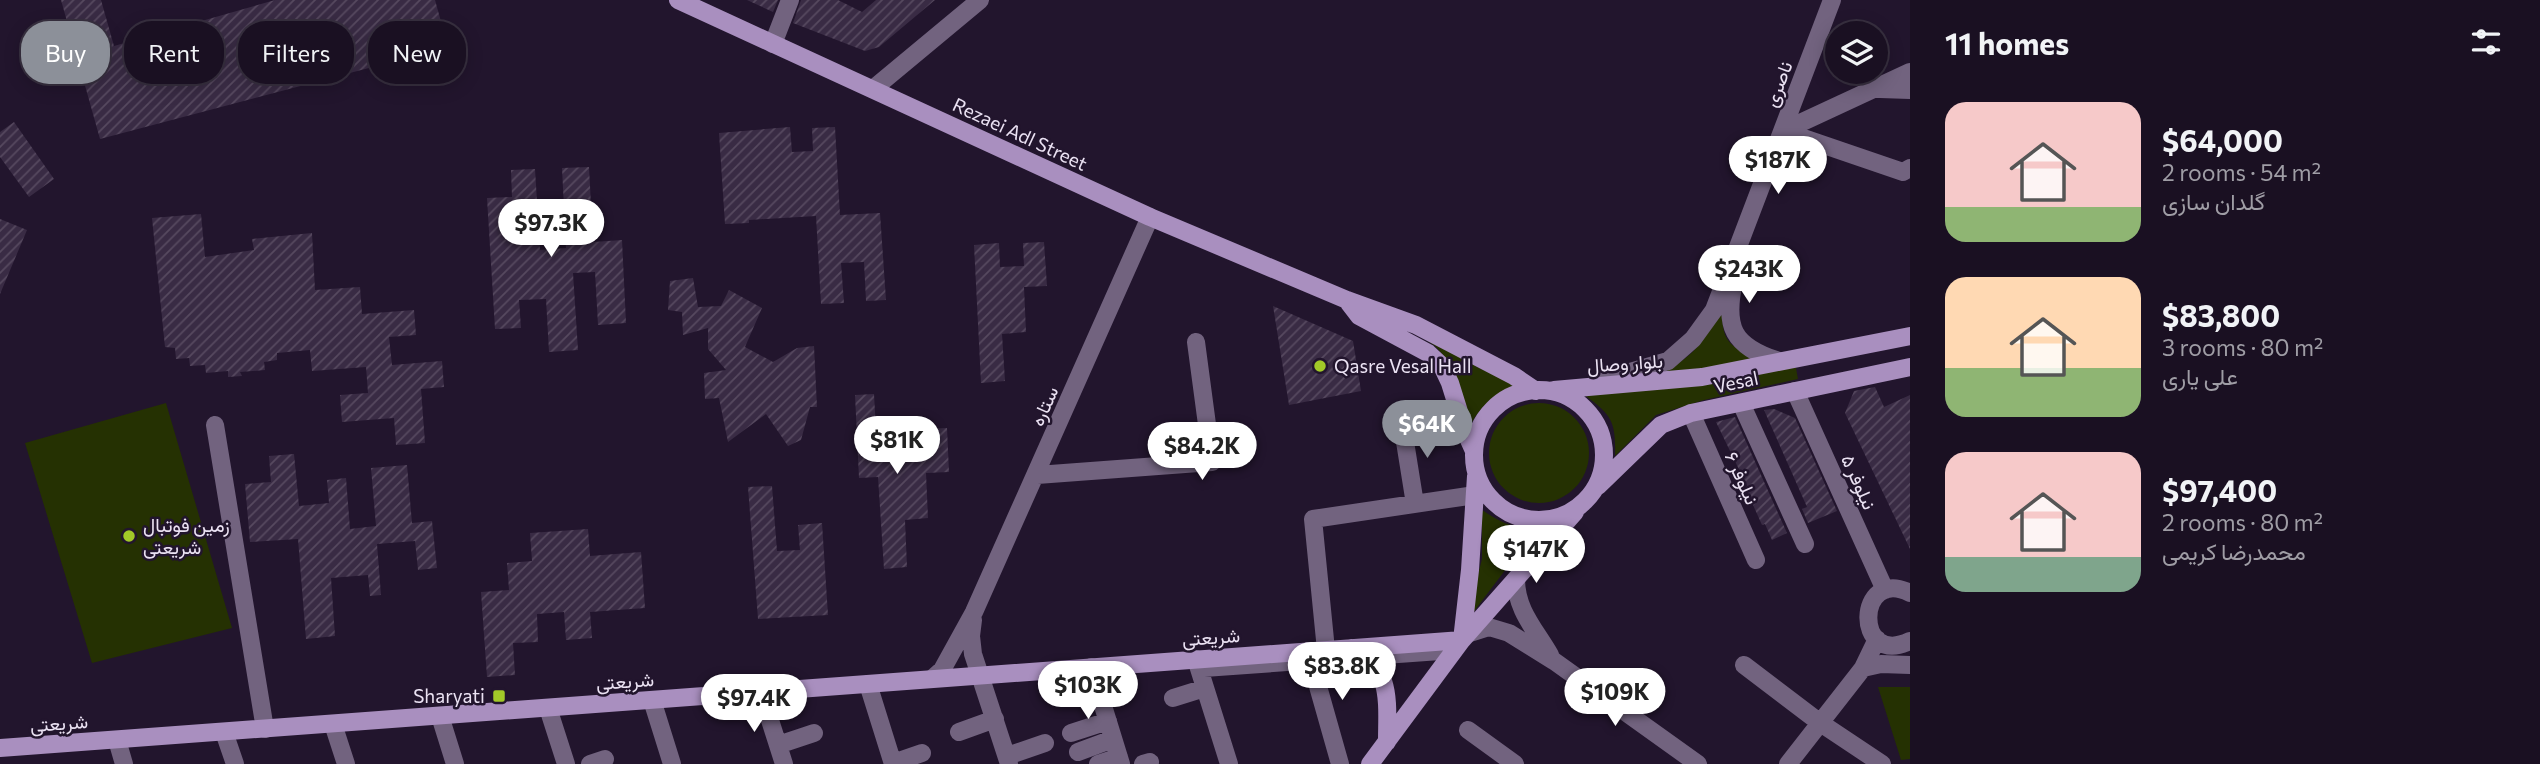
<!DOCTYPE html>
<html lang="en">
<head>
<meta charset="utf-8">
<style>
  :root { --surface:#1a1022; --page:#271e2f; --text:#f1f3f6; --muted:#9f9da5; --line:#383040; --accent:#8c9099 }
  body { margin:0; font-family:Commissioner,Vazirmatn,sans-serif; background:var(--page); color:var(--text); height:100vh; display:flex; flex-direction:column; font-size:26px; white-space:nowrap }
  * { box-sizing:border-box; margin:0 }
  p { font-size:23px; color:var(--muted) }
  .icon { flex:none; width:38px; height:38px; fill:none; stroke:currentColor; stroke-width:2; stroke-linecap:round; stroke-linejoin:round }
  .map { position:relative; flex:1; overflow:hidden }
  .side { display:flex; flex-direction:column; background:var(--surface); width:630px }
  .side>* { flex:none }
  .top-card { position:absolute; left:21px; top:21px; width:665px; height:63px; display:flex; gap:14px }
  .tools { position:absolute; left:1825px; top:21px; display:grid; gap:14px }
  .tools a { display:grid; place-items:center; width:63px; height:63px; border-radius:50%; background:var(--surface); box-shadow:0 4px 18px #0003,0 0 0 2px var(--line); font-size:35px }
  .price { position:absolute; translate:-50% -60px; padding:0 16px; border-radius:24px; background:#fff; color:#222; font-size:23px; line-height:46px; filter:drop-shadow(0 2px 4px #0008) }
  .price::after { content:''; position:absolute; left:50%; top:42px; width:21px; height:16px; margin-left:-10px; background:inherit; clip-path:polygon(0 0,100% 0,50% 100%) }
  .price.active { background:var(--accent); color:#fff }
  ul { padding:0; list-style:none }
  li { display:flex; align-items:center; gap:21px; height:175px; padding:0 35px }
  li span { display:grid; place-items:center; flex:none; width:196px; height:140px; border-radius:21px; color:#555 }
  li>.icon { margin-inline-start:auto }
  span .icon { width:84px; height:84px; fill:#fffc; stroke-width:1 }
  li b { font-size:30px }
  h2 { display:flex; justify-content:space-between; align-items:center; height:84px; padding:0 35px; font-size:30px }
  .tag { padding:0 24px; border-radius:28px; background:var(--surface); box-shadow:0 4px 18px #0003,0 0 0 2px var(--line); font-size:24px; line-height:63px }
  .tag.active { background:var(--accent); color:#fff }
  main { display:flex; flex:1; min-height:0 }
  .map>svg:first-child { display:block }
</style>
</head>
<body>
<main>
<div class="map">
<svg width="1910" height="764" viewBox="0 0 1910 764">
  <defs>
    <pattern id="building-hatch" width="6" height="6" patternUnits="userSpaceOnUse" patternTransform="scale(1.75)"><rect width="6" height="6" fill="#392b44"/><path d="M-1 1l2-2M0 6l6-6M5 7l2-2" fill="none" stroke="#56495f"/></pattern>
  </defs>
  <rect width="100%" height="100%" fill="#22152d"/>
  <path fill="#253102" d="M1723 304C1720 339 1727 347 1759 358L1655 377C1697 355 1701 345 1723 304Z
    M1413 331 1447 346 1477 367 1516 385C1493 394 1483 404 1470 425L1446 358 1435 346Z
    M1776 368H1796L1798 379 1704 400 1656 415 1615 456C1616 419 1611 415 1582 393Z
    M1489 453a50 50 0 1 1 100 0a50 50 0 1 1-100 0Z
    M166 403 232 628 92 663 25 443Z
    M1482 510C1507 527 1519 529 1549 529L1506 569 1466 622 1482 559Z
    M1878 687H1910V759L1901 760Z"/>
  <path fill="url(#building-hatch)" d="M61 0H101L114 46 275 0H435L445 36 439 46 384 64 100 139Z
    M747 0H778L773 12Z
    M801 0H838L862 12 876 0H935L879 47 865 51 793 23Z
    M14 122 54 179 29 197 0 157V132Z
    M790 127 792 152 813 151 812 128 835 127 840 215 880 213 886 300 866 301 864 262 841 263 844 303 821 304 816 216 749 220V223L725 224 719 133Z
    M589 167 593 242 622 240 626 323 598 325 595 272 573 273 578 350 549 352 546 299 519 300 521 328 495 329 487 198 512 197 511 170 535 169 540 250 566 248 562 168Z
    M201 214 205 257 254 250 252 239 312 233 315 290 360 287 362 314 414 310 416 335 389 337 392 365 442 361 444 387 421 389 425 443 396 445 394 418 342 422 340 395 368 393 366 367 312 371 310 350 277 353V360L264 362 265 370 240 372 242 376 228 377V371L206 373 205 365 190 366 189 358 176 359 175 348 165 347 152 218Z
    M0 219 27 230 0 294Z
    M1044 242 1047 286 1024 287 1026 332 1002 334 1005 381 981 383 974 245 999 243 1000 267 1024 266 1023 243Z
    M693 278 698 307 721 306 729 290 762 308 745 347 773 362 797 348 814 346 817 407H810L801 440 788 446 766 414 728 442 719 398 705 399 704 373 726 370 708 349V328L683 335 682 312 668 310 670 281Z
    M1273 306 1353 341 1361 391 1289 405Z
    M1875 387 1884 407 1910 395V549L1845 413 1854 391Z
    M874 394 876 430 902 429 903 452 926 451 925 429 947 428 949 472 926 473 928 518 905 520 907 567 884 569 878 477 859 478 855 395Z
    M1774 409 1795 418 1837 511 1808 523 1802 509 1807 507 1764 410Z
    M1735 417 1787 533 1772 540 1765 524 1762 525 1745 487 1747 486 1716 422Z
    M294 454 299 506 329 503 327 480 346 478 350 529 376 526 371 468 407 465 412 523 432 521 437 568 418 570 415 541 377 544 381 595 370 596 368 575 331 578 335 636 306 639 298 539 250 542 245 484 271 482 269 456Z
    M772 486 777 551 800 550 798 525 822 523 828 615 758 619 748 487Z
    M588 529 590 556 641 552 645 608 590 612 592 638 566 640 564 612 537 614 538 642 513 643 515 675 487 677 481 592 509 590 507 563 532 561 530 533Z"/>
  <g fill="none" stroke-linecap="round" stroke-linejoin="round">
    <path stroke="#72637f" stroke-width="18" d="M773 44 790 0
      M873 89 980 0
      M1880 89 1910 90
      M1783 131 1910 72
      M1783 131 1903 172 1910 168
      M1734 281C1724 327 1732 346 1779 361
      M1596 382 1668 361 1693 339 1714 310 1832 0
      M1795 391 1885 590
      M1741 403 1805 544
      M1691 413 1756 560
      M1402 423 1415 504
      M215 425 265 729
      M1037 475 1212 462 1196 342
      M1516 579C1516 610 1535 629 1550 655
      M1910 593C1856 566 1853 668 1910 641
      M973 620 971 636 973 654 1009 764
      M1467 634 1489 627 1509 633 1554 661 1698 764
      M1326 650 1313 519 1475 495
      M1308 651 1340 764
      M1196 659 1229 764
      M1744 665 1819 722 1882 764
      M1091 667 1121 764
      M1204 668 1454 650
      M1863 668 1881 664 1910 665
      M933 678 942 670 974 612 1150 217
      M868 684 893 764
      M761 692 784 764
      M1173 698 1205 688
      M652 700 672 764
      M548 708 566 764
      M440 716 455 764
      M333 724 346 764
      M1468 730 1515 764
      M224 732 235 764
      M959 732 995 719
      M1071 733 1108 721
      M117 740 124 764
      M778 745 814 733
      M1078 752 1113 739
      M1007 756 1045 743
      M893 763 922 753
      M590 764 605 759
      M1098 764 1119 757
      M1143 764 1150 762
      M1788 764 1863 668 1877 639"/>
    <path stroke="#a98fbf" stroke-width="18" d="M678 0 1150 217 1347 300 1416 325 1514 376 1536 391
      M1349 303 1359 316 1428 353 1442 366 1450 383 1465 431 1474 451
      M1554 390 1702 377 1910 336
      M1474 455a65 65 0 1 1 130 0a65 65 0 1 1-130 0Z
      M1598 486 1661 425 1691 413 1910 367
      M1462 640 1470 570 1476 476
      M1351 648C1393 668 1387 701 1387 742
      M0 748 1462 640
      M1370 764 1462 640 1575 512"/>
  </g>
  <g fill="#a2c928" stroke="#22152d" stroke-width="2.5">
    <circle cx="1320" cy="366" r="7"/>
    <circle cx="129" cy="536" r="7"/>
    <rect x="492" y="689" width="14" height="14" rx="3.5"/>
  </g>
  <g text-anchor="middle" stroke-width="5" stroke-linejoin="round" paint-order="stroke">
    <g font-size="19" fill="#ebe2f3" stroke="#22152d">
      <text transform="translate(1778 84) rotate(-69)" y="7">ناصری</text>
      <text transform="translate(1020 134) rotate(25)" y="7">Rezaei Adl Street</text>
      <text transform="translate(1625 363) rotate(-4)" y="7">بلوار وصال</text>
      <text transform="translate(1736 382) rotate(-12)" y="7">Vesal</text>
      <text transform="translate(1044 406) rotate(-66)" y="7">ستاره</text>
      <text transform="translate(1742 478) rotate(66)" y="7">نیلوفر ۶</text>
      <text transform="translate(1859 482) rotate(66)" y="7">نیلوفر ۵</text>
      <text transform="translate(1211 637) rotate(-4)" y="7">شریعتی</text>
      <text transform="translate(625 681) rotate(-4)" y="7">شریعتی</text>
      <text transform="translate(59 723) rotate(-4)" y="7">شریعتی</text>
    </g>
    <g font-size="19" fill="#ebe2f3" stroke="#22152d" text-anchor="start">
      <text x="1334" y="373">Qasre Vesal Hall</text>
      <text x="143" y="532">زمین فوتبال<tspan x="143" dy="22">شریعتی</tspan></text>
      <text x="485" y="703" text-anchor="end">Sharyati</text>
    </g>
  </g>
</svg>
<div class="tools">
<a><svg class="icon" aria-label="layers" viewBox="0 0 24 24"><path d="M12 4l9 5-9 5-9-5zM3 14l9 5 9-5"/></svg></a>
</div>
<b class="price" style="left:1778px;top:196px">$187K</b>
<b class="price" style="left:551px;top:259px">$97.3K</b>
<b class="price" style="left:1749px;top:305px">$243K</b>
<b class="price active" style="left:1427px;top:460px">$64K</b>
<b class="price" style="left:897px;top:476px">$81K</b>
<b class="price" style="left:1202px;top:482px">$84.2K</b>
<b class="price" style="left:1536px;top:585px">$147K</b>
<b class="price" style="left:1342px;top:702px">$83.8K</b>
<b class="price" style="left:1088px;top:721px">$103K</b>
<b class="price" style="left:1615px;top:728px">$109K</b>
<b class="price" style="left:754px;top:734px">$97.4K</b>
<div class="top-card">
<a class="tag active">Buy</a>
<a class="tag">Rent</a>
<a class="tag">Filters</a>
<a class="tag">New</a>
</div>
</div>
<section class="side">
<h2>11 homes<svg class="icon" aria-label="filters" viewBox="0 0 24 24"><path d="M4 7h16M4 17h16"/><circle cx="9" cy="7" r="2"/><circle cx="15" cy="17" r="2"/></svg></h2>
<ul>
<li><span style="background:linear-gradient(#f6c9c9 75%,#8fb573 0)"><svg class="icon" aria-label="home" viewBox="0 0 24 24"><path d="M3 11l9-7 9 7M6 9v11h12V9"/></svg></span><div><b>$64,000</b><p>2 rooms · 54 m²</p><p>گلدان سازی</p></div></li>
<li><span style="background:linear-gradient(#ffd9b3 65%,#8fb573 0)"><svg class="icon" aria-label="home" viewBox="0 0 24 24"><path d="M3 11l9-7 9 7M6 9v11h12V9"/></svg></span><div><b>$83,800</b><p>3 rooms · 80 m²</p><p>علی یاری</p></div></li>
<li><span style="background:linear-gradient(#f6c9c9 75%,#7fa58c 0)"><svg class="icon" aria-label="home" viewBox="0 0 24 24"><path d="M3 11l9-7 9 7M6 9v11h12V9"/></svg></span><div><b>$97,400</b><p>2 rooms · 80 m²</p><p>محمدرضا کریمی</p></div></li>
</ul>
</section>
</main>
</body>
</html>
